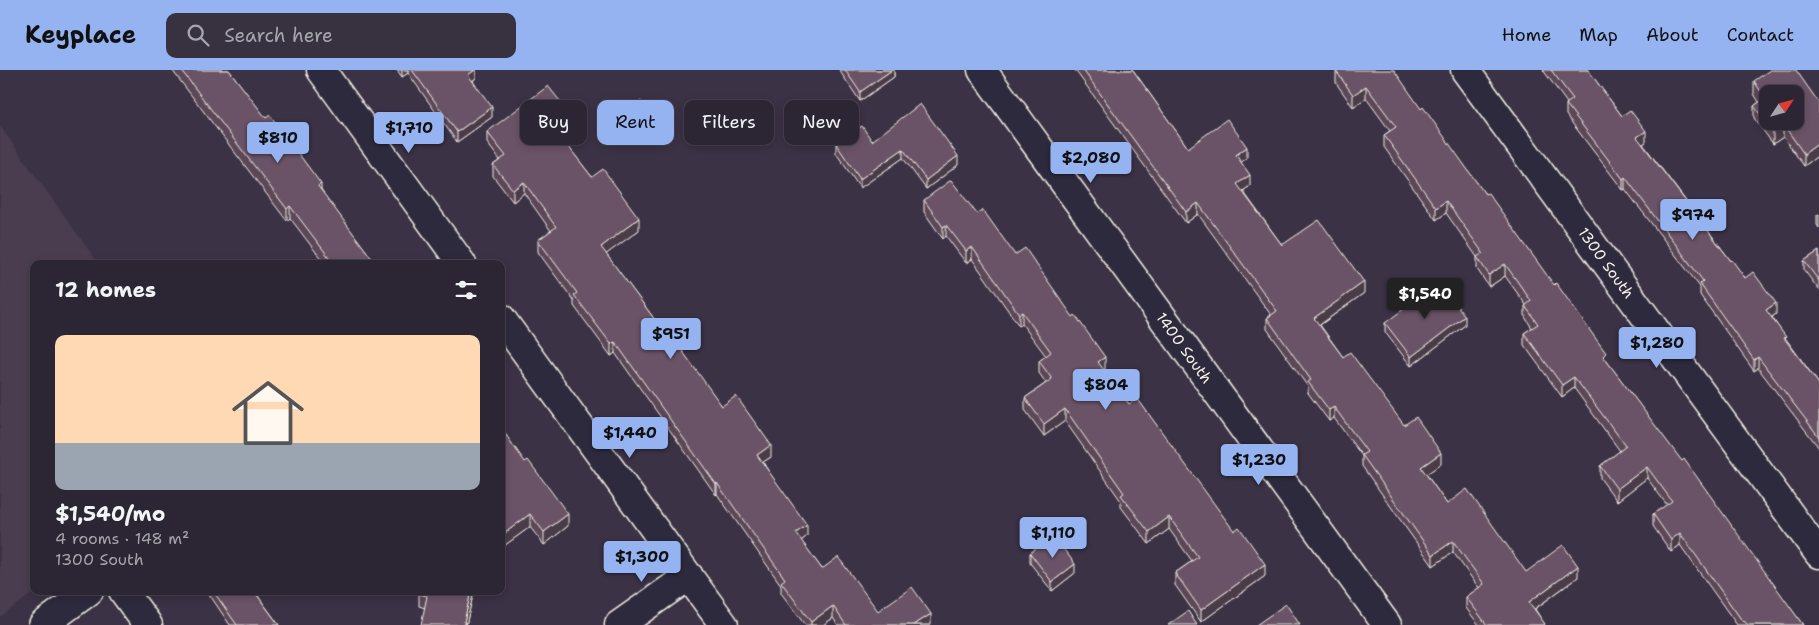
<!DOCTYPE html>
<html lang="en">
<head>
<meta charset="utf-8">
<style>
  :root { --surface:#2c2634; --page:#383240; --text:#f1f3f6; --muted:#a6a5ac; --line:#48434f; --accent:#95b2f1 }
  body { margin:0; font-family:"Shantell Sans",sans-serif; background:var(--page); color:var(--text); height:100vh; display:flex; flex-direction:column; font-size:19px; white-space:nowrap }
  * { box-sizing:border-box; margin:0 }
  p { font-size:16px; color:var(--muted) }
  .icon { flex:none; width:28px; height:28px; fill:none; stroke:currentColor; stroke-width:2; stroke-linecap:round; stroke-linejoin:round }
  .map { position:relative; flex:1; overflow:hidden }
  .sheet { position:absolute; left:30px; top:190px; width:475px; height:335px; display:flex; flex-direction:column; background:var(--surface); border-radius:10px; box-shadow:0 2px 8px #0003,0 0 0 1px var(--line) }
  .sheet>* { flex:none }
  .banner { position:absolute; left:520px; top:30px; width:475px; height:45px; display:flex; gap:10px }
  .needle { width:32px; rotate:54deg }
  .tools { position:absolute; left:1759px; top:15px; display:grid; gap:10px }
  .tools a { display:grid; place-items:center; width:45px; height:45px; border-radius:10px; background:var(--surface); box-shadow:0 2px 8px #0003,0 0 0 1px var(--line); font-size:25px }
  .price { position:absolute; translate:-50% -42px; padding:0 11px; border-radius:5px; background:var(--accent); color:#111; font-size:16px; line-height:32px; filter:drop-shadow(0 1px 2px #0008) }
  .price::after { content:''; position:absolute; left:50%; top:30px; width:15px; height:11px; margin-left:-8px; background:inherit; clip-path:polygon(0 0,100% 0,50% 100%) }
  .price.selected { background:#222; color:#fff }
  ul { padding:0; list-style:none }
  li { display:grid; align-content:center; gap:10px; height:265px; padding:0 25px }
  li span { display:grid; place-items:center; height:155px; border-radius:10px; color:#555 }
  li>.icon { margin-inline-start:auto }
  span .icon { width:90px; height:90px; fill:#fffc; stroke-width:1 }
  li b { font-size:21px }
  h2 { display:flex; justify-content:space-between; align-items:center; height:60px; padding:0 25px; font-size:21px }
  .chip { padding:0 18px; border-radius:10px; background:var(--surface); box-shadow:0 2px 8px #0003,0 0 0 1px var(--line); font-size:18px; line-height:45px }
  .chip.selected { background:var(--accent); color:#111 }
  header { display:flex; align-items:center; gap:30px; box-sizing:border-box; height:70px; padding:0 25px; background:var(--accent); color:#111 }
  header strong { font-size:24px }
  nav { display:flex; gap:28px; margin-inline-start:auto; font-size:18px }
  .search { width:350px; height:45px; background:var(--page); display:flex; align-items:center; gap:12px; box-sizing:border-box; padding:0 18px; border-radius:10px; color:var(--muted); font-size:19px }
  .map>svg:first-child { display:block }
</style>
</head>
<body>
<header>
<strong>Keyplace</strong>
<div class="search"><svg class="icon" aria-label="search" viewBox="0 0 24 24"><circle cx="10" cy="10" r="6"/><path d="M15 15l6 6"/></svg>Search here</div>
<nav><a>Home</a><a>Map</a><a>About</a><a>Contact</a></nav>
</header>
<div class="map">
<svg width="1819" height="555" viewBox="0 0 1819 555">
  <rect width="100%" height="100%" fill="#3b3245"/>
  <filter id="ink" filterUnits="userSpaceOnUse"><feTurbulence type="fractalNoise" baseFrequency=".02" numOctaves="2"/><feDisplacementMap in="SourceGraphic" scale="10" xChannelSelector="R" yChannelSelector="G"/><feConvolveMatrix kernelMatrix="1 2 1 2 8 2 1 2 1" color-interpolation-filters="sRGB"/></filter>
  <g filter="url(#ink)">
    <path fill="#493c4f" d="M0 56 99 194H34V521H36L0 547Z"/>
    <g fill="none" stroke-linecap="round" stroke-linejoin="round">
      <defs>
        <path id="minor" d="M321 0 462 194
          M982 0 1387 555
          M1465 0 1819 484
          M501 248 724 555
          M123 521 148 555
          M43 555 89 521
          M619 555 689 506"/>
      </defs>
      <use href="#minor" stroke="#f4f1e8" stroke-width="31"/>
      <use href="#minor" stroke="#2f2a3d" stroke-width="28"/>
    </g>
    <path fill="#5b4758" stroke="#f4f1e8" d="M172 0H229L376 194H325L290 148 287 151Z
      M397 0H476V8L473 11 492 47 457 72 408 3 402 7Z
      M839 0H894V7L860 31Z
      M1075 0H1133L1188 78 1247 88 1241 92 1250 116 1243 121 1282 175 1364 223 1320 255 1343 287 1404 355 1441 394 1426 404 1447 434 1526 502 1578 507 1535 539 1545 555H1479L1466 538V527L1479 518 1453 482 1433 496 1362 396V386L1334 348 1329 351 1308 323V317L1267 259V248L1271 245 1198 144 1186 153Z
      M1543 0H1588L1622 46 1646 72 1643 74 1731 191 1776 244 1772 247 1786 269 1819 314V378L1758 298 1754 301 1700 225V217L1625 119 1623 120 1566 45V34L1567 33Z
      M1336 1 1421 39 1485 124 1606 290 1803 555H1737L1680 475 1671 482 1653 456V444L1667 435 1647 408 1617 431 1600 408V396L1620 381 1574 318 1562 327 1524 275V263L1532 258 1525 247V236L1526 235 1505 206 1489 217 1477 199V187L1446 143 1436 150 1384 77V65L1390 61 1366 28 1353 37 1336 13Z
      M1754 11 1819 33V85L1804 96 1783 67 1773 74 1754 48V36L1759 32 1754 24Z
      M615 50 655 54 628 73 615 55Z
      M571 57 559 65 592 107 639 160 606 184 667 266 722 336 771 387 763 392 807 466 801 471 822 499 878 541 931 555H838L833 548 823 555H805L781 523V515L717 424 716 425 615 283 611 286 574 236V231L538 182V170L551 161 524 123 513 132 493 106V95L500 90 487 73V62Z
      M872 71 958 95 926 119 903 88 860 118 836 83V74Z
      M924 130 977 144 1015 185 1105 299 1104 300 1129 334 1265 506 1201 552 1175 515V503L1192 491 1169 459 1149 474 1121 437V431L1065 351 1044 366 1025 340V328L1046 313 1039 303V291L1046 286 1022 254 1019 256 972 189 966 193 946 166 943 169 924 142Z
      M1819 144V158L1817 155V145Z
      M1819 181V220L1804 200V191Z
      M1385 253 1465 255 1411 296 1385 262Z
      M501 358 568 456 544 475 530 457 501 478Z
      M1030 483 1075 503 1052 521 1030 493Z
      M207 521H264L258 526 279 555H230Z
      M474 521 466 555 425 538 419 536V524Z"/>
    <path fill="#4a3a47" stroke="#f4f1e8" d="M402 0H408V3L402 7Z
      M475 0H476V8L468 14V5Z
      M892 0H894V7L860 31V22Z
      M1366 16V28L1353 37V25Z
      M492 37V47L457 72V62Z
      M571 45V57L554 70V58Z
      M655 50V54L628 73V69Z
      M1783 54V67L1773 74V62Z
      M1646 61V72L1637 78V67Z
      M1819 73V85L1804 96V84Z
      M1247 77V88L1236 96V85Z
      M903 79V88L860 118V109Z
      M958 86V95L926 119V110Z
      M1250 105V116L1237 125V114Z
      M1625 107V119L1623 120V109Z
      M524 112V123L513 132V120Z
      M321 114V125L318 116Z
      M1446 131V143L1436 150V138Z
      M1198 133V144L1186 153V142Z
      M290 136V148L287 151V139Z
      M639 148V160L601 188V177Z
      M946 155V166L943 169V157Z
      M972 177V189L966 193V181Z
      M1505 194V206L1489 217V205Z
      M1364 212V223L1314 259V248Z
      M1776 233V244L1766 251V240Z
      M1022 242V254L1019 256V244Z
      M1465 246V255L1411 296V287Z
      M615 272V283L611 286V274Z
      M1105 287V299L1098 304V292Z
      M1758 287V298L1754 301V290Z
      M1574 307V318L1562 327V315Z
      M1334 337V348L1329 351V340Z
      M1065 339V351L1044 366V354Z
      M771 375V387L757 396V385Z
      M1441 383V394L1421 408V397Z
      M1647 397V408L1617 431V419Z
      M717 413V424L716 425V414Z
      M530 444V457L501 478V466Z
      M568 444V456L544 475V462Z
      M1169 447V459L1149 474V462Z
      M807 455V466L796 475V463Z
      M1680 463V475L1671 482V470Z
      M1453 471V482L1433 496V485Z
      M1075 494V503L1052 521V512Z
      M1265 494V506L1201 552V540Z
      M1578 496V507L1529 543V532Z
      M253 521H264L253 529Z
      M471 521H474L466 555 464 552Z
      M833 536V548L823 555H811V552Z
      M931 544V555H914Z"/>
    <path fill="#6a5366" stroke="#f4f1e8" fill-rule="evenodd" d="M181 0H229L266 48 270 45 321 114 318 116 376 194H334L290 136 287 139Z
      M412 0H475L468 5 492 37 457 62Z
      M845 0H892L860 22Z
      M1083 0H1133L1188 78 1227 49 1247 77 1236 85 1250 105 1237 114 1282 175 1319 150 1364 212 1314 248 1343 287 1350 282 1404 355 1416 347 1441 383 1421 397 1447 434 1467 419 1526 502 1563 475 1578 496 1529 532 1545 554 1544 555H1487L1466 527 1484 514 1453 471 1433 485 1362 385 1367 382 1334 337 1329 340 1308 312 1311 310 1267 248 1277 241 1198 133 1186 142Z
      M1337 0H1394L1421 39 1423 37 1485 124 1488 123 1554 215 1556 213 1606 283 1603 286 1682 391 1684 389 1803 555H1748L1744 551 1743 552 1680 463 1671 470 1653 444 1672 431 1647 397 1617 419 1600 396 1626 376 1574 307 1562 315 1524 263 1538 254 1525 236 1531 231 1505 194 1489 205 1477 187 1483 183 1446 131 1436 138 1384 65 1396 57 1366 16 1353 25 1336 1Z
      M1551 0H1588L1622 46 1630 40 1646 61 1637 67 1731 191 1732 190 1745 208 1753 202 1776 233 1766 240 1786 267 1784 268 1819 314V367L1758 287 1754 290 1700 214 1703 211 1625 107 1623 109 1566 34 1573 29Z
      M1770 0H1796L1819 33V73L1804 84 1783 54 1773 62 1754 36 1765 28 1754 11ZM1768 24H1795V51H1768Z
      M548 16 571 45 554 58 592 107 603 99 639 148 601 177 667 266 670 264 722 336 736 326 771 375 757 385 807 455 796 463 822 499 838 487 878 541 912 517 931 544 914 555H846L833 536 811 552 781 512 785 509 717 413 716 414 615 272 611 274 574 225 577 223 538 170 556 157 524 112 513 120 493 95 506 86 487 62Z
      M641 31 655 50 628 69 615 50Z
      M920 34 958 86 926 110 903 79 860 109 836 74 862 56 872 71Z
      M951 110 977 144 983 140 1015 185 1025 178 1073 247 1075 245 1105 287 1098 292 1129 334 1137 328 1234 461 1239 457 1265 494 1201 540 1175 503 1198 487 1169 447 1149 462 1121 425 1124 423 1065 339 1044 354 1025 328 1052 309 1039 291 1051 282 1022 242 1019 244 972 177 966 181 946 155 943 157 924 130Z
      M1819 181V211L1804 191Z
      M1440 212 1465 246 1411 287 1385 253Z
      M501 358 525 392 528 390 568 444 544 462 530 444 501 466Z
      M1053 465 1075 494 1052 512 1030 483Z
      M213 521H254L279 555H237Z
      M419 521H471L464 552 466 555H421L427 526 419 524Z
      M1286 534 1300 555H1256Z
      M1188 541 1197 555H1168Z"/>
  </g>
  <g text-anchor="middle" stroke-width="4" stroke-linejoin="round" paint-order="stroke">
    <g font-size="15" fill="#f4f1e8" stroke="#2f2a3d">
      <text transform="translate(1606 193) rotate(54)" y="5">1300 South</text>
      <text transform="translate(1184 278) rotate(54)" y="5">1400 South</text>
    </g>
  </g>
</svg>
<div class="tools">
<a><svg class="needle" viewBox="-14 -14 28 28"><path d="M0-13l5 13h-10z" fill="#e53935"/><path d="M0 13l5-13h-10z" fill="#a6a5ac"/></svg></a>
</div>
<b class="price" style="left:409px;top:84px">$1,710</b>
<b class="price" style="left:278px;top:94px">$810</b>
<b class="price" style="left:1091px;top:114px">$2,080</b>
<b class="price" style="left:1693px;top:171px">$974</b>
<b class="price selected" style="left:1425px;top:250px">$1,540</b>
<b class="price" style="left:671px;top:290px">$951</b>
<b class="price" style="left:1657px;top:299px">$1,280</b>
<b class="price" style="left:1106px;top:341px">$804</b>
<b class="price" style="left:630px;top:389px">$1,440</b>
<b class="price" style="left:1259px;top:416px">$1,230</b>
<b class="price" style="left:1053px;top:489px">$1,110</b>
<b class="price" style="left:642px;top:513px">$1,300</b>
<div class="banner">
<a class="chip">Buy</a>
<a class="chip selected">Rent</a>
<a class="chip">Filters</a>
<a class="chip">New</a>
</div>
<section class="sheet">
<h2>12 homes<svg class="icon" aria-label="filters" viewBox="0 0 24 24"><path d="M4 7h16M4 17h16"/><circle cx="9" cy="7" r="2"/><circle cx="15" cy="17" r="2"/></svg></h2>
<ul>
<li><span style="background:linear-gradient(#ffd9b3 70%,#9aa5b1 0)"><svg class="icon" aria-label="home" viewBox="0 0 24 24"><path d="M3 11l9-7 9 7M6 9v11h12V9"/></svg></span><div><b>$1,540/mo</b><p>4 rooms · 148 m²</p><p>1300 South</p></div></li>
</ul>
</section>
</div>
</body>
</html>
